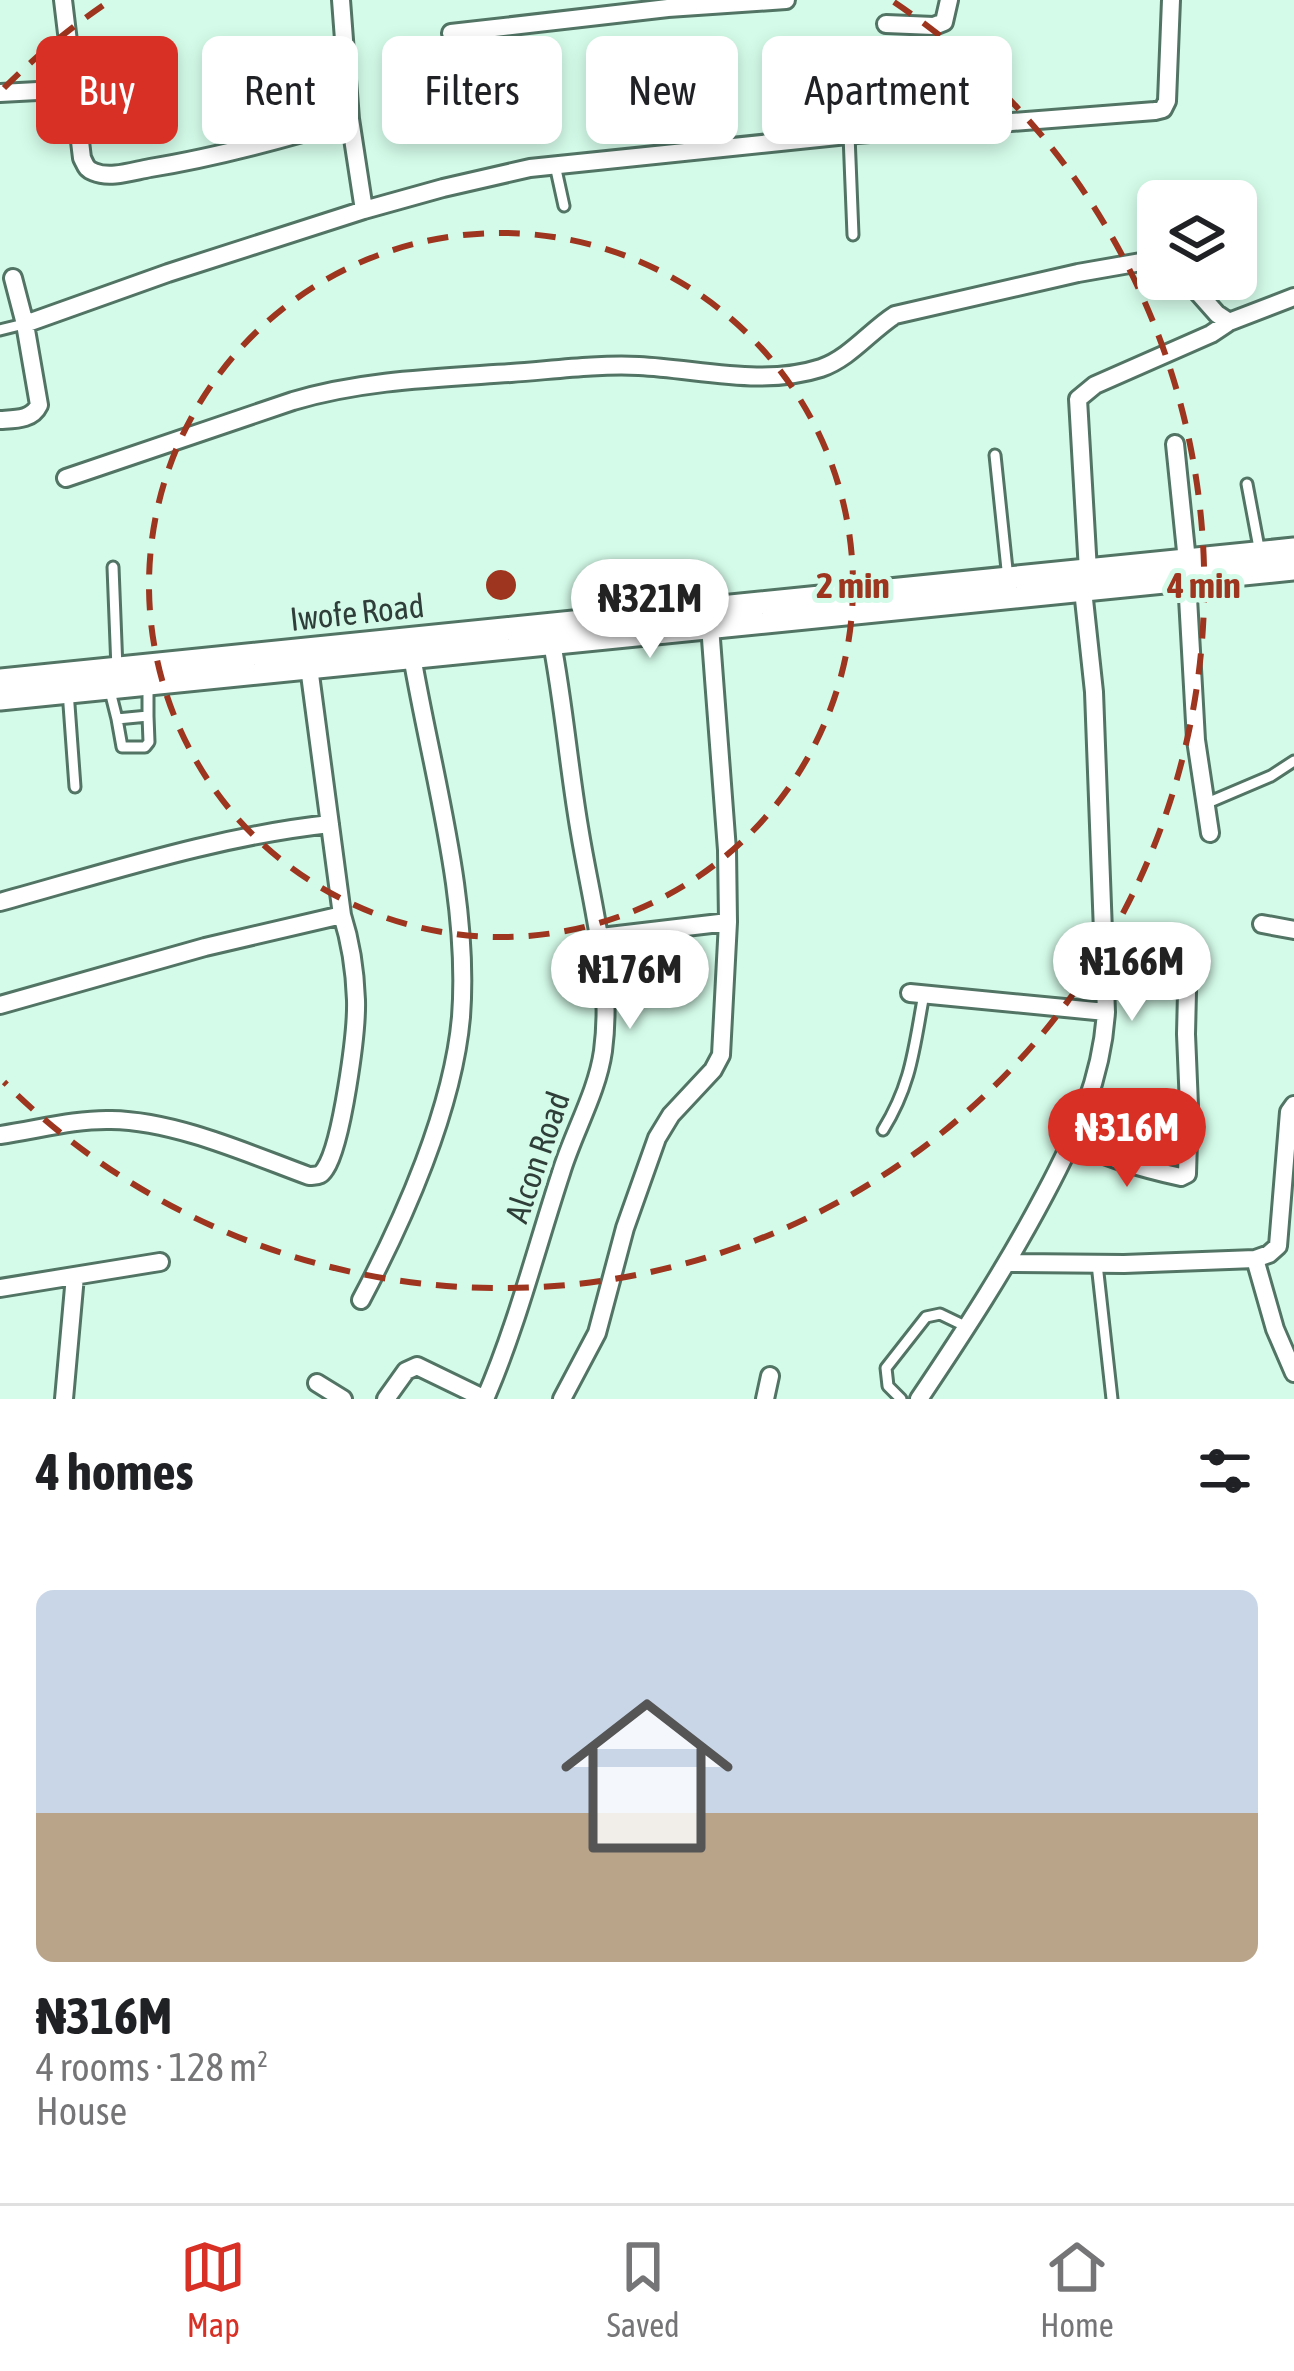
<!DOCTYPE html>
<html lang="en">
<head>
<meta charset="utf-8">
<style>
  :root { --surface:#fff; --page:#f6f6f6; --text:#202124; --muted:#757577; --line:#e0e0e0; --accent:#d93025 }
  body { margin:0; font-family:"Asap Condensed",sans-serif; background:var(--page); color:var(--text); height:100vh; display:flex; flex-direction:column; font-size:45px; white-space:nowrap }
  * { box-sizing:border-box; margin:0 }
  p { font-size:39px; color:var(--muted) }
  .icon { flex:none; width:66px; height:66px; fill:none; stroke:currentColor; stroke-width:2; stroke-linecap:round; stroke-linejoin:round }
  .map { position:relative; height:1399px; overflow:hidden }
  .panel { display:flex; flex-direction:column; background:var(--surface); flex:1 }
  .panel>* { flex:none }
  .top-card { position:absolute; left:36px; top:36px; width:1224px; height:108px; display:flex; gap:24px }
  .controls { position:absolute; left:1137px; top:180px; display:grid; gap:24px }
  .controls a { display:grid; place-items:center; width:120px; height:120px; border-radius:18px; background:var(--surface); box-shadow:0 6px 18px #0003; font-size:60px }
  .price { position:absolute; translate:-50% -102px; padding:0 27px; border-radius:42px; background:#fff; color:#222; font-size:39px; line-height:78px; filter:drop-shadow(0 3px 6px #0008) }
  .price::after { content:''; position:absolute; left:50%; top:72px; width:36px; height:27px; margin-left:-18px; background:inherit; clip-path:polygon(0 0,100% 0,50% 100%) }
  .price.current { background:var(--accent); color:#fff }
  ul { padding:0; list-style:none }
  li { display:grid; align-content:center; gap:24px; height:636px; padding:0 36px }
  li span { display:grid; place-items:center; height:372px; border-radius:18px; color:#555 }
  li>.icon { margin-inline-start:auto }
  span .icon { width:216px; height:216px; fill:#fffc; stroke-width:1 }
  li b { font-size:51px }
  h2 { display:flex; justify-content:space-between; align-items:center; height:144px; padding:0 36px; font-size:51px }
  .chip { padding:0 42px; border-radius:18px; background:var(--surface); box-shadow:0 6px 18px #0003; font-size:42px; line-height:108px }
  .chip.current { background:var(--accent); color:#fff }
  .menu { display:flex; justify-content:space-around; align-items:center; height:168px; border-top:3px solid var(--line); background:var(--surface); font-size:33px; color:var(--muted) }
  .menu a { display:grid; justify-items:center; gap:6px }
  .menu .current { color:var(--accent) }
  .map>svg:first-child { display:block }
</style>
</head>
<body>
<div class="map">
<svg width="1294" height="1399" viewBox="0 0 1294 1399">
  <rect width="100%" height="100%" fill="#d4fbe9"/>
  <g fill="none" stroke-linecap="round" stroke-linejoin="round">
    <defs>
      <path id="service" d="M849 135 853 235
        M555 165 564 206
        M0 330 24 324
        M995 455 1008 579
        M1247 484 1260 553
        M113 567 117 669
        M109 687 117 719 148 716V683
        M68 691 75 787
        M117 719 122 747H145L149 742 148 716
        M1205 804 1271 776 1294 761
        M883 1130C912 1083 914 1047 924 994
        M1097 1264 1112 1399
        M901 1399 888 1386 886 1368 926 1317 940 1314 965 1326"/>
      <path id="minor" d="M63 0 82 158C86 166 86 169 94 172 110 179 133 171 150 168 218 157 284 139 350 119
        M341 0 350 119 364 210
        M886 24 934 26 944 22 949 0
        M451 33 668 8 786 0
        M0 93 75 89
        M1186 279 1217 314 1229 322
        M25 324 168 273 364 210 443 188 530 168 857 134 1155 111 1163 109 1167 101 1171 0
        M0 420C15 419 32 420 39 405L25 324 13 278
        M1175 444 1187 561
        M66 478 293 401C363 380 438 378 511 373 553 370 596 364 639 366 699 369 762 387 821 368 850 358 870 331 895 315L1078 273 1158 259
        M1088 571 1078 399 1095 385 1211 334 1229 322 1294 297
        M1187 580 1196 740 1210 833
        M0 902C109 872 218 836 330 824
        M1262 924 1294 930
        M601 937 728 922
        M910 993 1106 1012
        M0 1005 205 947 342 915
        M0 1135C36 1130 75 1119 111 1120 176 1121 249 1154 309 1176 317 1175 320 1177 325 1169 342 1144 357 1032 356 1000 355 971 351 943 342 915L309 667
        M1073 1141C1107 1159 1144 1169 1181 1177L1187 1174 1189 1106 1186 1034 1188 950
        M1255 1259 1275 1329 1294 1373
        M1009 1263 1124 1264 1255 1259 1269 1254 1278 1246 1289 1112 1294 1105
        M0 1288 160 1262
        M361 1300C404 1219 453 1109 461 1017 470 898 432 773 412 656
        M317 1383 343 1399
        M64 1399 75 1276
        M386 1399 406 1371 417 1366 485 1399
        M485 1399C517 1325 536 1249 561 1173 573 1133 597 1093 603 1051 613 976 592 906 580 833 569 770 564 706 552 643
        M562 1399 597 1333 625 1228 657 1138 671 1115 713 1070 721 1055 728 922 727 850 710 626
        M765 1399 770 1376
        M919 1399C964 1332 1007 1266 1045 1194 1076 1136 1102 1078 1106 1012L1094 692 1083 590"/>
      <path id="tertiary" d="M0 680 1294 549
        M0 699 1294 569"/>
    </defs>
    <use href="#service" stroke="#517465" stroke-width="15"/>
    <use href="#minor" stroke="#517465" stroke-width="22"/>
    <use href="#tertiary" stroke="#517465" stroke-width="27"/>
    <use href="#service" stroke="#fff" stroke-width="9"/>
    <use href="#minor" stroke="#fff" stroke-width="16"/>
    <use href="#tertiary" stroke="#fff" stroke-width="21"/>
  </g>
  <g fill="none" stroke="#9e351e" stroke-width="6" stroke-dasharray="21 15">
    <circle cx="501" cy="585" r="352"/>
    <path d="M4 88A703 703 0 0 1 108 2M894 2A703 703 0 1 1 4 1082"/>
  </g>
  <g text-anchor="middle" stroke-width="10" stroke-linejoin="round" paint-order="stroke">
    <g font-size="33" fill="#2f3e38" stroke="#d4fbe9">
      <text transform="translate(357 612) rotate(-6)" y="12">Iwofe Road</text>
      <text transform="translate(537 1157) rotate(-71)" y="12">Alcon Road</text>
    </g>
  </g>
  <circle cx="501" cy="585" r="18" fill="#9e351e" stroke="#d4fbe9" stroke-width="6"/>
  <g font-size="36" text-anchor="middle" font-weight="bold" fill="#9e351e" stroke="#d4fbe9" stroke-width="10" stroke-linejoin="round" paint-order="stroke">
    <text x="853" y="598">2 min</text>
    <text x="1204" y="598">4 min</text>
  </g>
</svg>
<div class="controls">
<a><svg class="icon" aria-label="layers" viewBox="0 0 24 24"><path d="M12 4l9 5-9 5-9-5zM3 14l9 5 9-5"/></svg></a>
</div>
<b class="price" style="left:650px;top:661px">₦321M</b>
<b class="price" style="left:1132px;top:1024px">₦166M</b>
<b class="price" style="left:630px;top:1032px">₦176M</b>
<b class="price current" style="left:1127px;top:1190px">₦316M</b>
<div class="top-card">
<a class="chip current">Buy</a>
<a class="chip">Rent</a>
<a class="chip">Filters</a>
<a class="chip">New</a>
<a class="chip">Apartment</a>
</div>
</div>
<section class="panel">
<h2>4 homes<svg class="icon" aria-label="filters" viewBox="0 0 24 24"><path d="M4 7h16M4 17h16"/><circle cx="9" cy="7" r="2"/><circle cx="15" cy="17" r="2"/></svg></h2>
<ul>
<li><span style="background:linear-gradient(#c9d6e8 60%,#b9a48a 0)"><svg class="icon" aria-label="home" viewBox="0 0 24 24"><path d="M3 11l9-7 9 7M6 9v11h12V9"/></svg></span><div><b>₦316M</b><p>4 rooms · 128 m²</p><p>House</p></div></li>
</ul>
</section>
<nav class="menu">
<a class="current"><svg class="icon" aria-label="map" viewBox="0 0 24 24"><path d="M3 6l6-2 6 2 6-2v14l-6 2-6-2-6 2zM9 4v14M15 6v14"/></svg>Map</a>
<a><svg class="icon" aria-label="saved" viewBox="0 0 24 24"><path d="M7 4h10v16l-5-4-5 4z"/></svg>Saved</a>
<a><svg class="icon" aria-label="home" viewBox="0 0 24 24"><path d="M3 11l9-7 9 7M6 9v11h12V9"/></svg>Home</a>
</nav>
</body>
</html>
